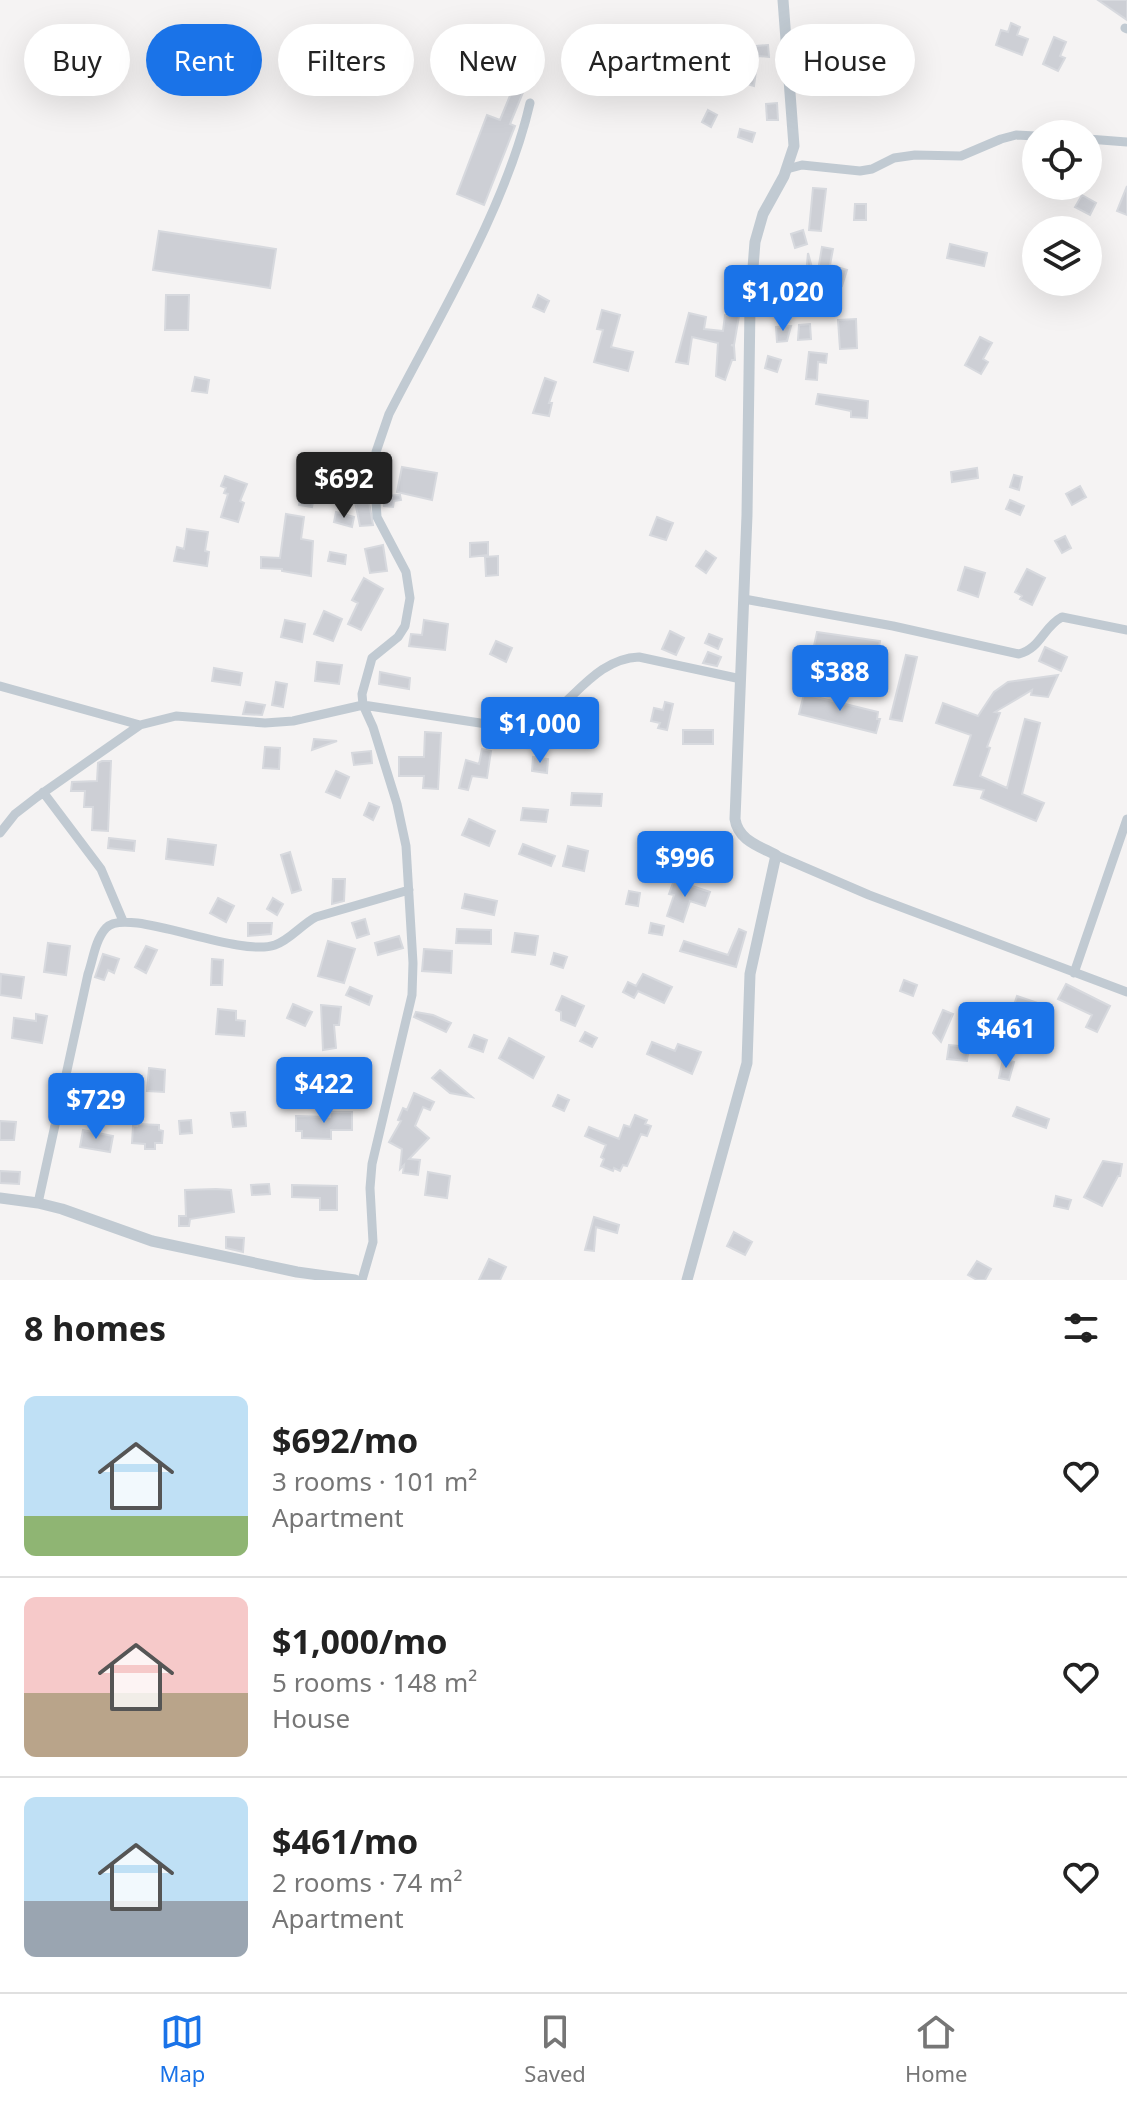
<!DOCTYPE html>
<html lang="en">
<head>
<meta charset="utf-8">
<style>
  :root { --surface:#fff; --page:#f2f2f2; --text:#222; --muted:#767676; --line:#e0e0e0; --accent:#1a73e8 }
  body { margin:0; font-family:"Noto Sans",sans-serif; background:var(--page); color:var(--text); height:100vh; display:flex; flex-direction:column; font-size:30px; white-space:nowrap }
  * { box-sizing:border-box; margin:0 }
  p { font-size:26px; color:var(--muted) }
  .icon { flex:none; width:44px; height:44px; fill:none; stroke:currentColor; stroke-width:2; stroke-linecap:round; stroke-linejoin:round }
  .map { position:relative; height:1280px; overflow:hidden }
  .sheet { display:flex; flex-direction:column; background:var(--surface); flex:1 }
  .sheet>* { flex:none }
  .guide { position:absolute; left:24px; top:24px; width:1080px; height:72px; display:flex; gap:16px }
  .fabs { position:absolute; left:1022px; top:120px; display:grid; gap:16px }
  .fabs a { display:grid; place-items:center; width:80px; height:80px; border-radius:50%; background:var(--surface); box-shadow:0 8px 32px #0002; font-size:40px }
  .price { position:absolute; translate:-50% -68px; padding:0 18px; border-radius:8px; background:var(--accent); color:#fff; font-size:26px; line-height:52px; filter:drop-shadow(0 2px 4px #0008) }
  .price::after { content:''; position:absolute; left:50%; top:48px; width:24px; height:18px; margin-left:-12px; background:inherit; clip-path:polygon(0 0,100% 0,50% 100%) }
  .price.current { background:#222; color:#fff }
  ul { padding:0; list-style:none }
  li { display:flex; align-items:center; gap:24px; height:200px; padding:0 24px }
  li+li { border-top:2px solid var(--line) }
  li span { display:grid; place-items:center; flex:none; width:224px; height:160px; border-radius:12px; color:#555 }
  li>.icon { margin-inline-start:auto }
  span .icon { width:96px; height:96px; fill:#fffc; stroke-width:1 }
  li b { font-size:34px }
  h2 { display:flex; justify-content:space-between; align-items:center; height:96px; padding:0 24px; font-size:34px }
  .chip { padding:0 28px; border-radius:36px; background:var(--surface); box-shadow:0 8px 32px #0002; font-size:28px; line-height:72px }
  .chip.current { background:var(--accent); color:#fff }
  .dock { display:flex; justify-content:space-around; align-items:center; height:112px; border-top:2px solid var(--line); background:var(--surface); font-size:22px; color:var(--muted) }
  .dock a { display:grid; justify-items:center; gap:4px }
  .dock .current { color:var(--accent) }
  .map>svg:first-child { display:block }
</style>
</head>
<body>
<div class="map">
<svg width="1127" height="1280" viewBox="0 0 1127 1280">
  <rect width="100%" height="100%" fill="#f5f3f3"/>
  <path fill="#cdcfd5" stroke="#d7d9de" stroke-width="2" d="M1098 0H1127V20Z
    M1011 23 1020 27 1017 35 1028 39 1022 55 996 45 1001 30 1008 32Z
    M1054 37 1066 42 1060 56 1065 58 1058 71 1043 64Z
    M768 45 769 57 758 56 754 86 739 82 740 72 736 81 706 73V78H654V59L713 60 712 50Z
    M516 81 526 85 510 124 515 126 484 205 457 194 487 115 500 120Z
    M777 103 778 120H767L766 104Z
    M708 110 717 115 711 127 702 122Z
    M740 129 755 133 752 142 738 137Z
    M1127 186V215L1117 211Z
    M813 188 826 189 821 231 809 230Z
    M1082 195 1096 203 1090 215 1075 207Z
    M855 204H866V220H854Z
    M803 230 807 244 795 248 791 234Z
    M159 231 276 249 270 288 153 270Z
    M950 244 987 253 984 266 947 258Z
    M822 247 833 249 830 265 847 270 842 286 830 282 829 288 805 286 808 253 816 282Z
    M166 295H189L188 330H165Z
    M538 295 549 301 544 312 533 307Z
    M602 310 620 315 611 347 633 352 628 371 594 362 603 330 597 329Z
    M689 313 706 317 704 329 723 331 725 315 739 316 734 345H731L734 346 735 360H732L725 380 716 376 718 343 692 337 688 364 676 362Z
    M856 319 857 348 840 349 838 320Z
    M810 324 811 339 798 340 799 325Z
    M791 326 787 341 777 342 776 327Z
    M980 337 992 343 983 359 988 362 981 374 965 365Z
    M809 352 827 354 826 363 818 362 817 380 806 379Z
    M768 356 781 360 777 372 765 368Z
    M195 377 209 380 207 393 192 391Z
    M545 378 556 382 549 403H552L549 416 533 413Z
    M818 394 868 401 867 418 851 417V411L816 404Z
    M402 467 437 473 432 500 397 492Z
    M977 468 978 478 952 482 951 472Z
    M1014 475 1022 477 1019 490 1010 487Z
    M225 476 247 484 240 501 244 503 238 522 221 517 228 494 224 493 226 488 221 486Z
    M1080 486 1086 497 1072 505 1066 494Z
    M302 490 315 492 312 507 299 505Z
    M400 495 401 500 394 501 393 507 384 506 383 496Z
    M368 496 373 525 360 526 354 497Z
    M1010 500 1024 506 1020 515 1006 509Z
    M336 512 354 517 352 527 334 522Z
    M286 514 304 517 301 539 313 541 311 576 282 571V569L261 568V557L280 558Z
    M657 517 673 523 666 540 650 535Z
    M187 529 208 532 205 551 209 552 207 566 174 561 177 547 184 549Z
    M1065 536 1071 548 1062 553 1055 541Z
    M488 542V555L470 557V543Z
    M383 545 387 571 370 573 365 549Z
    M706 551 716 558 706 573 696 566Z
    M330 552 346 555 345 564 328 561Z
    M498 556V575L486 576 485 557Z
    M965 567 985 573 978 597 958 590Z
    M1027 569 1045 578 1032 605 1020 599 1022 596 1015 592Z
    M364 578 383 589 361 630 348 624 358 603 352 600Z
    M324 611 342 619 333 641 314 634Z
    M285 620 305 624 302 642 281 637Z
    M424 620 448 624 445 650 409 646 411 634 422 635Z
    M670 631 684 638 676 655 662 649Z
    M817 632 880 641 878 654 887 655 885 666 846 660 847 652 814 646Z
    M709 634 722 639 718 649 705 643Z
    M496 641 512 648 506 662 490 654Z
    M1045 647 1067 657 1061 671 1039 661Z
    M708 652 721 657 717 666 703 663Z
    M906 655 917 657 902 721 890 719Z
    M317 662 342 665 339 684 315 681Z
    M214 668 242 673 240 685 212 681Z
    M380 672 410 678 409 689 379 684Z
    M1058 675 1048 697 1031 695 1032 690 995 712 1000 713 987 747 990 748 980 776 1007 788 1025 719 1040 723 1022 794 1044 803 1036 821 981 798 984 790 954 785 971 735 936 723 943 703 978 716 994 692 1008 682Z
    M276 682 287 684 283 707 272 705Z
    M804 694 878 712 877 719H880L876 733 799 714Z
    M246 702 265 705 262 715 243 714Z
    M665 702 673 704 667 730 658 728 660 723 651 721 654 708 663 710Z
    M553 730 562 736 555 747 546 741Z
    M683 730H713V744H683Z
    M425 732 441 733 438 789 423 788 424 776H399V757H424Z
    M314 739 337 741 312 750Z
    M265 747 280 748 279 769 263 768Z
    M482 749 491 751 487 778 472 776 468 790 459 788 466 760 479 764Z
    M371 751 372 763 354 765 352 753Z
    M533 757 548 759 547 773 532 771Z
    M102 761H111L108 831 92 830 93 807H84L85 791H71L72 782 97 781 98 763Z
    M336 771 349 777 340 798 326 792Z
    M572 793 602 794 601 806 571 805Z
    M369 803 379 807 373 820 364 815Z
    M523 808 548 810 546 822 521 820Z
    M469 819 495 831 489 846 462 835Z
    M109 838 135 841 134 851 108 848Z
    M168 839 216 845 213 865 166 859Z
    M690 839 704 844 699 858 685 853Z
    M523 844 555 856 551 866 519 854Z
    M568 846 588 851 584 871 563 866Z
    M290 852 301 890 292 893 281 855Z
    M715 861 730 869 726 877 710 870Z
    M333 879H345L344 901 332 904Z
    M674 880 710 892 705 906 690 901 683 922 667 916 674 895 669 894Z
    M629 891 640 893 638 906 626 904Z
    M465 894 497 901 494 915 462 908Z
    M218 898 234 906 226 922 210 913Z
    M273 898 283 904 277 915 267 909Z
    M365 919 369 934 357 938 352 923Z
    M248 923H272L271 934 248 936Z
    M651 923 664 926 662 935 649 933Z
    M457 929 491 930V944L456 943Z
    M739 929 746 932 736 967 680 951 684 941 728 955Z
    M515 933 538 936 535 955 512 952Z
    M399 936 403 948 378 955 375 943Z
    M328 941 355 949 344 983 318 976Z
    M48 943 70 946 66 975 44 972Z
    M146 946 157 950 146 973 135 967Z
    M424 949 452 951 451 973 422 971Z
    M554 953 567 957 563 968 551 964Z
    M103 954 119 959 114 973 108 970 104 980 95 977Z
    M212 959 223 960 222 985H211Z
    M1 974 24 977 21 998 0 995Z
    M643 974 672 987 664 1003 638 991 634 998 623 992 628 982 636 986Z
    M904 980 917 985 913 996 900 991Z
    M1066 984 1110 1006 1097 1032 1086 1027 1092 1015 1058 999Z
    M350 987 372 996 369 1005 346 995Z
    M562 996 584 1006 575 1026 561 1020V1012L556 1010Z
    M1017 996 1038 1003 1033 1015 1013 1008Z
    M293 1004 312 1012 305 1026 287 1018Z
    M321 1005 341 1007 339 1025H334L336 1048 323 1050Z
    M218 1009 236 1011V1020L245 1021 244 1036 216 1034Z
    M943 1010 953 1014 941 1042 933 1033Z
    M416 1012 433 1015 451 1023 446 1032 414 1017Z
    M36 1014 47 1016 42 1043 12 1038 14 1018 36 1021Z
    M585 1032 597 1038 592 1047 580 1041Z
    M474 1035 487 1040 483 1052 469 1047Z
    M509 1038 544 1057 533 1078 499 1058Z
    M652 1042 675 1051 678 1044 701 1052 692 1074 647 1054Z
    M949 1045 969 1047 967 1061 947 1059Z
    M1003 1059 1014 1062 1009 1080 999 1078Z
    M149 1068 165 1070 164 1092 147 1091Z
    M440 1070 472 1097 450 1093 432 1078Z
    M414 1093 434 1102 430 1110 423 1107 415 1126 429 1138 409 1159 420 1160 418 1175 403 1173 404 1165 400 1169 402 1149 389 1142 401 1121 398 1120 403 1108 407 1110Z
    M558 1095 569 1100 564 1111 553 1106Z
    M1017 1107 1049 1119 1046 1128 1013 1116Z
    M245 1112 246 1126 233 1127 231 1113Z
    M330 1112H352V1130H331V1139L302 1138V1131H296V1116L330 1117Z
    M635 1115 647 1120 645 1124 651 1126 647 1136 641 1134 627 1166 623 1165 620 1171 614 1168 613 1171 601 1166 604 1159 601 1157 606 1145 585 1136 589 1127 619 1139 624 1125 630 1127Z
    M191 1120 192 1133 180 1134 179 1121Z
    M0 1121 16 1122 14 1140H0Z
    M137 1124 159 1125V1130L163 1131 162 1143H155V1149H145V1144L132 1143 133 1126H137Z
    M83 1130 113 1136 110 1152 80 1147Z
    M1103 1161 1122 1164 1120 1176H1118L1102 1206 1084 1197Z
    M0 1171 20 1172 19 1184 0 1183Z
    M428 1172 450 1176 447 1198 425 1195Z
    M269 1184 270 1194 252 1195 251 1185Z
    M292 1185 337 1186V1210H320V1198L292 1197Z
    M216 1189 231 1190 234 1212 190 1219 189 1226H179V1216H186L185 1190Z
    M1056 1196 1071 1200 1068 1209 1054 1206Z
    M594 1217 619 1225 617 1233 596 1227 594 1251 585 1250Z
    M734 1232 752 1242 745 1255 727 1246Z
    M226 1237 244 1238 243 1252 226 1248Z
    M489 1259 506 1267 500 1280H479Z
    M977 1261 991 1269 985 1280H977L968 1275Z"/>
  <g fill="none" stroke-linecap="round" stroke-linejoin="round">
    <path stroke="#c1cad2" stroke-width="9" d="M1125 28 1127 29
      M1088 139 1127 142
      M787 169 802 165 860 171 872 169 894 158 915 155 961 156 1001 139 1016 135 1036 136
      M744 599 893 626 1019 654C1041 648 1043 627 1062 617L1127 630
      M0 686 140 725
      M43 792 101 869 123 921
      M0 833 15 814 37 797 140 725 176 716 265 723 293 721 363 705 519 729C564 724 586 659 639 657L741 679
      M776 855 869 895 1127 992
      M1074 973 1127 819
      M38 1203 88 974C93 960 95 940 106 928 126 905 236 958 275 945 290 940 302 924 316 917L409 890
      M362 1280 373 1242 370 1188 372 1164 412 995 413 963 406 846 397 804 373 727 363 705 362 694 372 658 398 637 405 626 410 598 406 572 377 517 375 487 376 452 389 414C438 318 506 208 530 103"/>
    <path stroke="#c1cad2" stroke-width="11" d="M0 1198 38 1203 62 1209 152 1241 297 1272 355 1280
      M687 1280 747 1063 750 974 776 855C759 846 738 840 735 819L747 515 750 306 755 242 763 214 784 176 794 146 783 0"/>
  </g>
</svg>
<div class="fabs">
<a><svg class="icon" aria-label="locate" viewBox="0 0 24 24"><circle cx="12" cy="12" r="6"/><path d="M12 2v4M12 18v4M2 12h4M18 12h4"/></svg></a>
<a><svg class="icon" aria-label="layers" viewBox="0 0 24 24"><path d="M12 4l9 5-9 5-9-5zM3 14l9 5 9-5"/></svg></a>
</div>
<b class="price" style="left:783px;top:333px">$1,020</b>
<b class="price current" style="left:344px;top:520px">$692</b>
<b class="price" style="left:840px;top:713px">$388</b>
<b class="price" style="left:540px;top:765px">$1,000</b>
<b class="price" style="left:685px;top:899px">$996</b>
<b class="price" style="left:1006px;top:1070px">$461</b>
<b class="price" style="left:324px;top:1125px">$422</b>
<b class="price" style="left:96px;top:1141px">$729</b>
<div class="guide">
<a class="chip">Buy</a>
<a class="chip current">Rent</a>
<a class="chip">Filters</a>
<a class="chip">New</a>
<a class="chip">Apartment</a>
<a class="chip">House</a>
</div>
</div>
<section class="sheet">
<h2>8 homes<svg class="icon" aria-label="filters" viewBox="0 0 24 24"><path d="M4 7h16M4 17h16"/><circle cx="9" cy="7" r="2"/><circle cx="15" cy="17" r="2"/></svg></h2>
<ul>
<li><span style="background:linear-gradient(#bfe0f5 75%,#8fb573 0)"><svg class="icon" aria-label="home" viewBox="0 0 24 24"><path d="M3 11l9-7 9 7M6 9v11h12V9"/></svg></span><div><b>$692/mo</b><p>3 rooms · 101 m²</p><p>Apartment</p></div><svg class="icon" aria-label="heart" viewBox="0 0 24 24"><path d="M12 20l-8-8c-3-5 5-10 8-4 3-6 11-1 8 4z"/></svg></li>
<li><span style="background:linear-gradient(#f6c9c9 60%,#b9a48a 0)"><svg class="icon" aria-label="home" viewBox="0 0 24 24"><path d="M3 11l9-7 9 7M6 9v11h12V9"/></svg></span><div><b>$1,000/mo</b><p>5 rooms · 148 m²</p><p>House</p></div><svg class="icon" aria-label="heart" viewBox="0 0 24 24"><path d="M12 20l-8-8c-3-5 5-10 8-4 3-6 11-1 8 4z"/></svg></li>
<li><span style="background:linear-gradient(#bfe0f5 65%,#9aa5b1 0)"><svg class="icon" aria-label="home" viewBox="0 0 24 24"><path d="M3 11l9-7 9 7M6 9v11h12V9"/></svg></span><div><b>$461/mo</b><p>2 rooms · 74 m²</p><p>Apartment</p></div><svg class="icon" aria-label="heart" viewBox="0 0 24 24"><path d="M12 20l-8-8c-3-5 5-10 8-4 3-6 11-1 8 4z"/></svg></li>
</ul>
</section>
<nav class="dock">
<a class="current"><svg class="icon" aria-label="map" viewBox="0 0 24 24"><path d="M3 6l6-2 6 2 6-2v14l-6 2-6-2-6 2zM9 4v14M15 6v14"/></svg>Map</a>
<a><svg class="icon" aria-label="saved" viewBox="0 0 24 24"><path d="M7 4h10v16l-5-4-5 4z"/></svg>Saved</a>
<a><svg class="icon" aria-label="home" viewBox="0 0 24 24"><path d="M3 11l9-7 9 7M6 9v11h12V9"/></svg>Home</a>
</nav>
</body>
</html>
